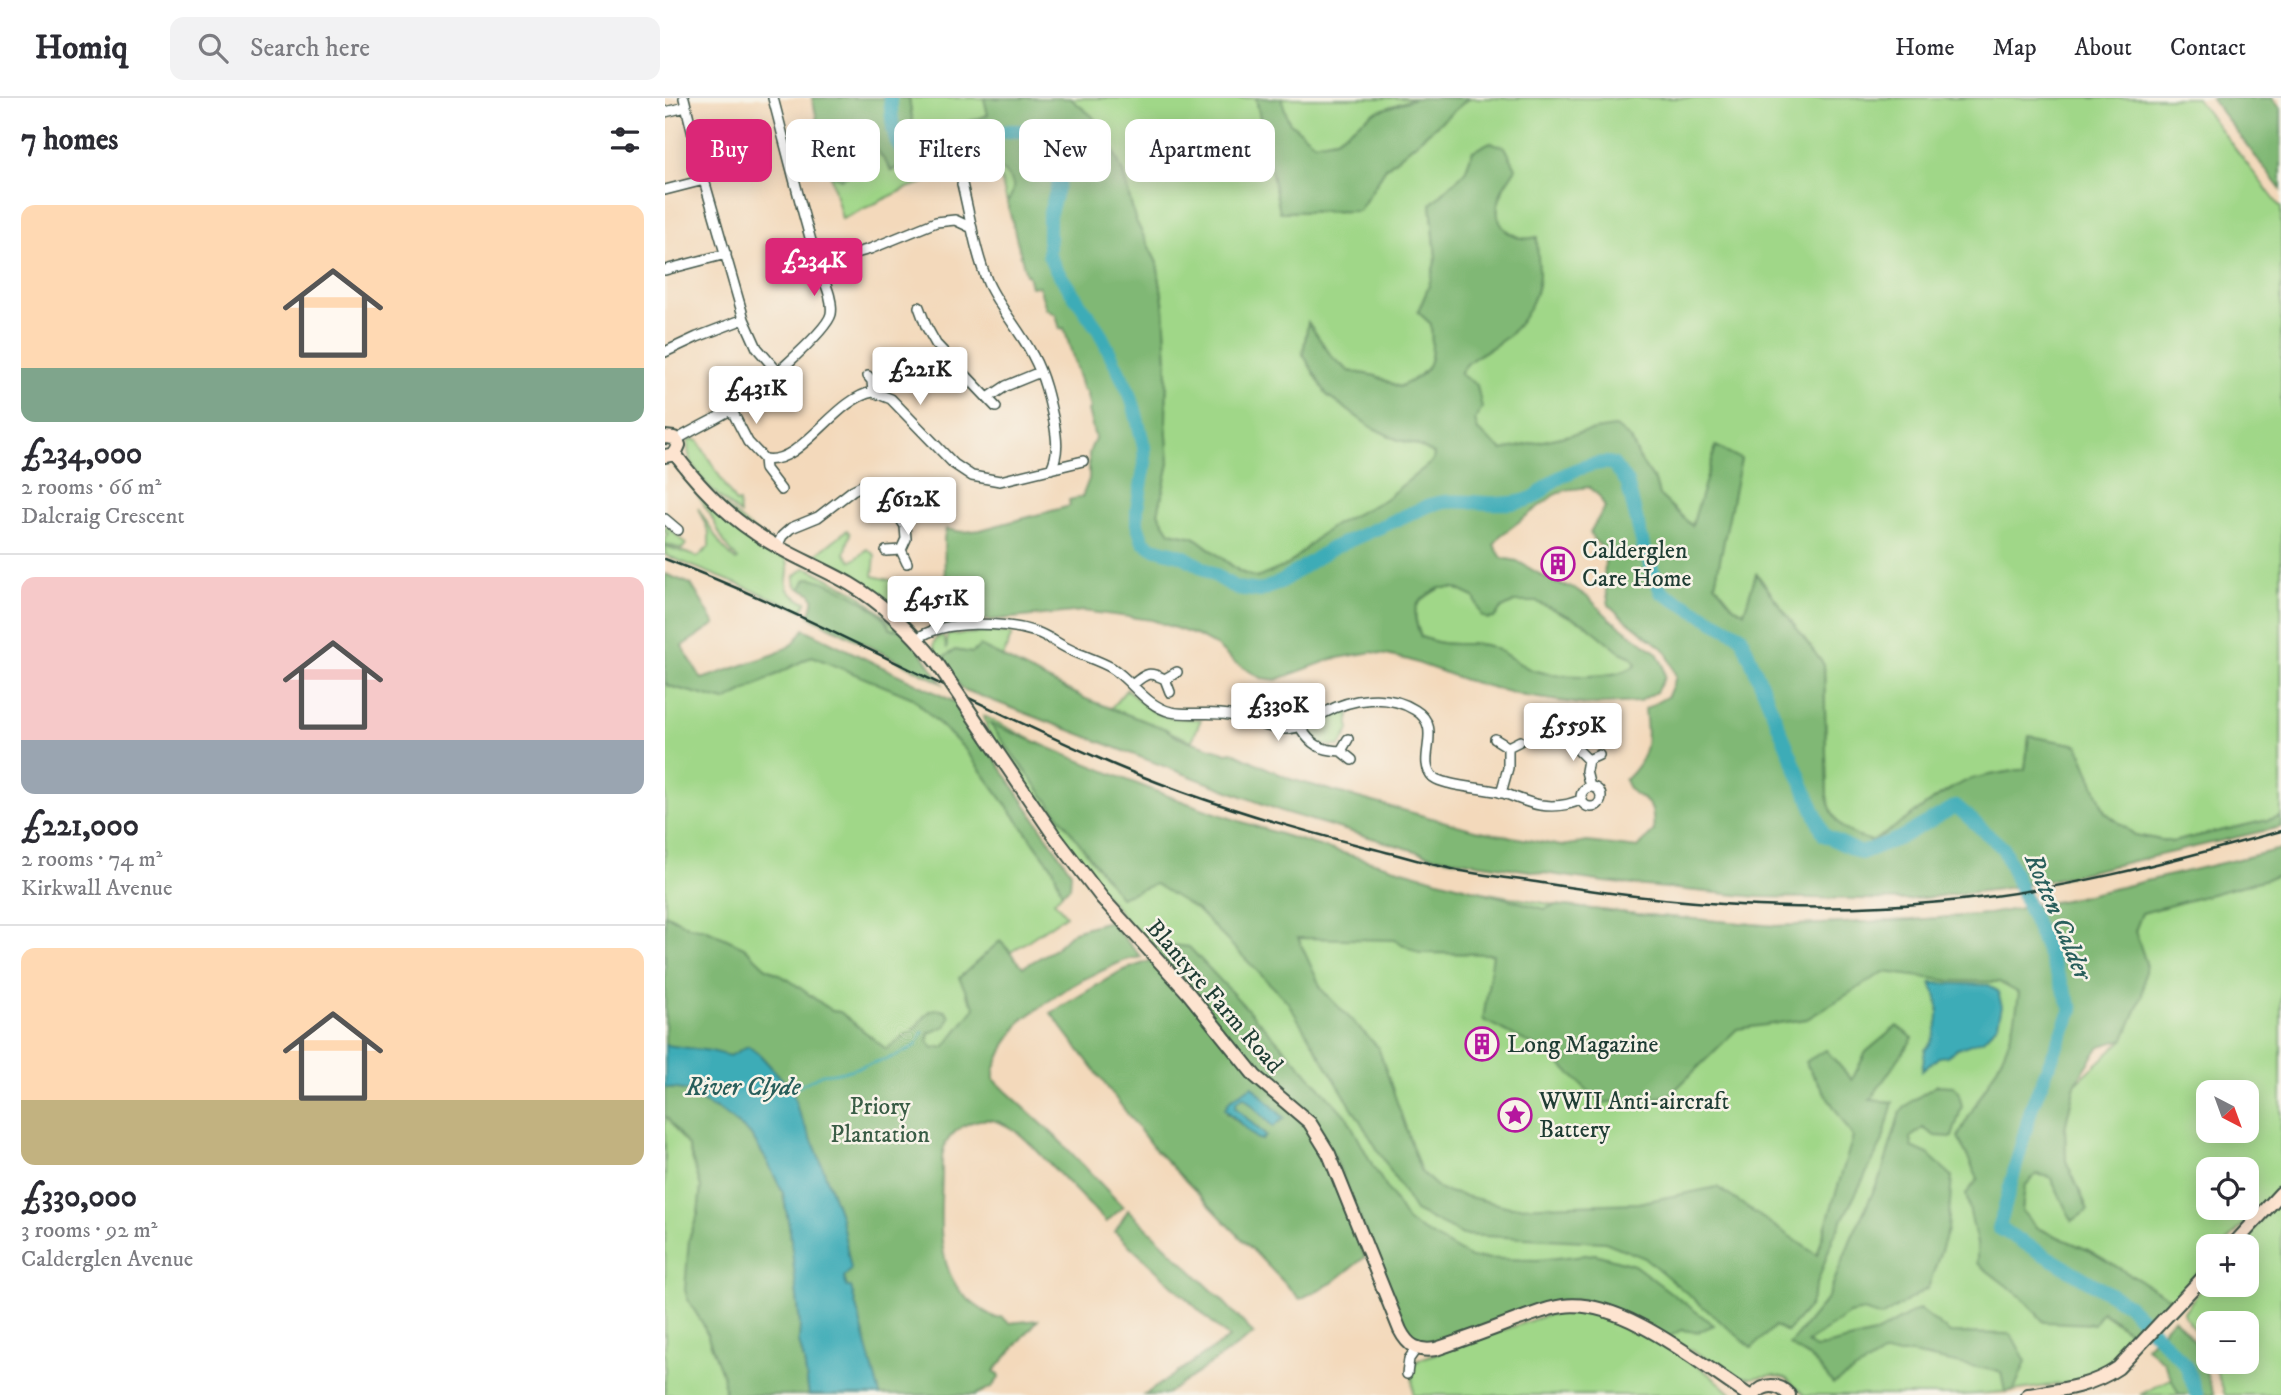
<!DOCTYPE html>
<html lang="en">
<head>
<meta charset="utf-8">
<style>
  :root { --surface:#fff; --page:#f2f2f3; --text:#2b2b33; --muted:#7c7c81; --line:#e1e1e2; --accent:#db2777 }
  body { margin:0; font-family:"IM FELL DW Pica",serif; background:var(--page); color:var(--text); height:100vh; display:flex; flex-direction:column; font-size:26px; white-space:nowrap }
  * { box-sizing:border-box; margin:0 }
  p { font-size:23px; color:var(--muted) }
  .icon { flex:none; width:38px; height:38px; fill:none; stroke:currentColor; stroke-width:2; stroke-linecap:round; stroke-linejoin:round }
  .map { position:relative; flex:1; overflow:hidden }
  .drawer { display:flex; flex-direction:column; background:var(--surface); width:665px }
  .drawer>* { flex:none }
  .guide { position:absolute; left:21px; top:21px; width:665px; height:63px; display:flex; gap:14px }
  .needle { width:46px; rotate:139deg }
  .buttons { position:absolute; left:1531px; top:982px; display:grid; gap:14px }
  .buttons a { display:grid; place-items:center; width:63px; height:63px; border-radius:14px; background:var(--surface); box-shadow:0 4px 18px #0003; font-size:35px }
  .price { position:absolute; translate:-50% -60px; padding:0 16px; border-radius:7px; background:#fff; color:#222; font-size:23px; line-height:46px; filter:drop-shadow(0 2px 4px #0008) }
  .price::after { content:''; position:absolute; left:50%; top:42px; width:21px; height:16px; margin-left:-10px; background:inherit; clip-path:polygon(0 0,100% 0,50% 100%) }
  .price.active { background:var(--accent); color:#fff }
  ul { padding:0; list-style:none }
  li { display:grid; align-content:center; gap:14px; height:371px; padding:0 21px }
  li+li { border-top:2px solid var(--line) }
  li span { display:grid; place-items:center; height:217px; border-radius:14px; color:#555 }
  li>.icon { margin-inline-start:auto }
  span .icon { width:126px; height:126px; fill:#fffc; stroke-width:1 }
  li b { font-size:30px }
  h2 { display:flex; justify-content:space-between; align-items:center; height:84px; padding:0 21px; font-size:30px }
  .pill { padding:0 24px; border-radius:14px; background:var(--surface); box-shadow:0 4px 18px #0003; font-size:24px; line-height:63px }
  .pill.active { background:var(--accent); color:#fff }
  header { display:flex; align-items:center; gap:42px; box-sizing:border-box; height:98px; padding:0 35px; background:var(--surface); border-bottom:2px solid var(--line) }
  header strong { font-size:33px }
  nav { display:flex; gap:38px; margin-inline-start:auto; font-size:24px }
  .search { width:490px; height:63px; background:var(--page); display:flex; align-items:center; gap:18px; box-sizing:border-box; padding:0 24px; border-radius:14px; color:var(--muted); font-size:26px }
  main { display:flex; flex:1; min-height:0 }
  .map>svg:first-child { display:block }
</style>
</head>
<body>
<header>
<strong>Homiq</strong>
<div class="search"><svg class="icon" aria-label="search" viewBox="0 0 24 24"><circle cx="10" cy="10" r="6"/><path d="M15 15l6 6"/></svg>Search here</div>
<nav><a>Home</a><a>Map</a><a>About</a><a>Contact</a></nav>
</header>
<main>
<section class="drawer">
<h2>7 homes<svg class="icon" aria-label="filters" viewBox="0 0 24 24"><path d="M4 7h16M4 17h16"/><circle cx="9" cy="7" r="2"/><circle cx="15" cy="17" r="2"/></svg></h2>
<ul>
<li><span style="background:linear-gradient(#ffd9b3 75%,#7fa58c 0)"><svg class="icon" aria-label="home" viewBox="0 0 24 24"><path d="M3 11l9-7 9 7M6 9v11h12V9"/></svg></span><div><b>£234,000</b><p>2 rooms · 66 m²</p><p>Dalcraig Crescent</p></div></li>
<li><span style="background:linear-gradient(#f6c9c9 75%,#9aa5b1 0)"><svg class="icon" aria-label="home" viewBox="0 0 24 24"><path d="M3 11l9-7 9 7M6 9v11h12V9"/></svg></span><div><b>£221,000</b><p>2 rooms · 74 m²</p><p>Kirkwall Avenue</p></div></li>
<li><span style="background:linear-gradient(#ffd9b3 70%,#c2b280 0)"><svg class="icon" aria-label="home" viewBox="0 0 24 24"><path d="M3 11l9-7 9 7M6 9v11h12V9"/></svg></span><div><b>£330,000</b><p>3 rooms · 92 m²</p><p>Calderglen Avenue</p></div></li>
</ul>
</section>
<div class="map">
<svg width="1616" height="1297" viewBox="0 0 1616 1297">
  <rect width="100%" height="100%" fill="#f7f3e8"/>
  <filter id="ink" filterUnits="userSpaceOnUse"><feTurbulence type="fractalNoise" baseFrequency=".0143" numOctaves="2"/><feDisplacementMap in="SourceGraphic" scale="14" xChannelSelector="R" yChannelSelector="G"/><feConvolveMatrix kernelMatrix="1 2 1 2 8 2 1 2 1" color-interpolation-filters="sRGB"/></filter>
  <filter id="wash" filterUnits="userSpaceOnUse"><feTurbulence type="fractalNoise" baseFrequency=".00686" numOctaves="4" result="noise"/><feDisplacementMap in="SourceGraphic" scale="28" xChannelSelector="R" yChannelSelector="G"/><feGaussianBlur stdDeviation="1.57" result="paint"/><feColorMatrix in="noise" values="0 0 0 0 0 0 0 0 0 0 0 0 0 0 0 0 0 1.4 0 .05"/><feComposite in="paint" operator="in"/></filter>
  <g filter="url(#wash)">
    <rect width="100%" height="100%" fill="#f3d9bb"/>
    <path fill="#a0d788" stroke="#608a5e" stroke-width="2" fill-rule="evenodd" d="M244 0H319L323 17 250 42Z
      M405 0H591L615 114 694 113 721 70 804 0H1531L1616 110V719L1507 744 1470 737 1440 714 1413 647 1364 639 1360 671C1341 675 1311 677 1295 686 1263 702 1238 727 1206 744 1178 734 1169 728 1162 698L1159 567 1092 476 1080 514 1068 508 1050 486 1075 361 1051 349 1028 429 994 397 990 383 975 362 966 341 877 345 837 353 813 333 795 277C802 260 817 256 832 246 849 235 876 199 873 178 872 166 865 153 861 142 835 133 825 122 838 93L808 53 800 74 766 106 771 160 764 188 753 214 766 226C768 263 770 273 734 289L711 278 684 273 667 259 643 225 638 256 662 297 706 329 731 341 752 347 770 356 768 363 719 402 654 438 623 467 592 480 576 474 529 439 505 434 493 415 504 365 501 324 502 266 499 209 492 165 470 121 458 75Z
      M616 0H750L708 15 671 41 649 45 624 24Z
      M205 41 227 73 239 63 266 62 265 69 295 78 290 80 278 79 245 89 177 121 165 75 176 81 193 69 199 43Z
      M333 69C348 78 354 89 342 104L334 74 323 71Z
      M27 341 33 343 71 405 74 404 75 416C56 401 16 369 24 342Z
      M15 370 121 460C130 480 107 490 141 504L137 512 0 457V448L33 459 44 449V435L33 410 56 447 71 463 73 462 59 444 45 416Z
      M2 428 21 446 17 451 0 446V439L3 436 0 434V429Z
      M182 432 185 436 180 456 187 463 197 456 202 451 210 457 208 478 233 484 228 508 194 483 148 459Z
      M139 470 145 471 193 496 237 532 225 531C222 515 187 496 172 490 162 487 148 487 138 486L136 491C131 489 129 484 130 478Z
      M775 490H790L809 499 817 518 829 520 837 510 849 504H872L919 525 955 554 967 559 972 566C956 583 889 579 867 572 851 566 836 550 820 547 806 545 791 547 777 545 770 544 763 541 756 539 745 511 748 504 775 490Z
      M328 534 347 536 338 559 315 549 307 555 290 552 276 561C270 552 264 546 274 538H278L282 551V537Z
      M147 558 248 600 299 650 388 770 397 795 389 803 401 817 346 854 335 843 301 896 310 910 279 949 268 950 263 943 264 914 250 930 221 951 175 914 167 913 124 882 100 869 79 849 40 831 23 828 0 816V584L4 588 60 603Z
      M462 591C489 619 498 621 536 621L527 643 446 610Z
      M684 611V632L675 648 657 647 644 636 648 628Z
      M319 618 450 683 639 748 778 787 890 807 981 817 1111 828 1248 822 1324 816 1372 898 1320 1135 1472 1239 1437 1271 1417 1283 1340 1294 1295 1297H1139L1121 1280 1109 1277 1086 1280 1073 1278 1004 1240 919 1202 903 1201 871 1210 702 1141 464 826 411 760 322 631Z
      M1616 777V1086L1558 1148H1544L1543 1163 1508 1202 1423 1152 1372 1130 1357 1113 1360 1088 1371 1076 1386 1079 1407 1123 1423 1112 1401 1063 1400 1030 1410 986 1459 941 1481 865 1470 833 1477 815ZM1544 994H1582V1032H1544ZM1544 1071H1582V1110H1544Z
      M0 1017 23 1048 36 1089 33 1116 24 1141 23 1202 38 1226 58 1278 60 1297H0Z
      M1616 1101V1297H1560L1548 1264H1582V1225H1544L1543 1251 1518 1215 1543 1181 1544 1186H1582V1148H1572Z
      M904 1213C914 1214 927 1214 937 1217 981 1232 1034 1264 1068 1297H748L747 1268 755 1261 882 1217Z
      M1507 1280 1514 1297H1475Z"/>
    <path fill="#80b874" stroke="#507a54" stroke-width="2" fill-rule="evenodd" d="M147 0H244L250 42 323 17 319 0H405L427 18 443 39 458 75 470 121 492 165 499 209 502 266 501 324 504 365 493 415 505 434 529 439 575 474 592 480 623 467 654 438 671 426 719 402 768 363 769 356 752 347 731 341 706 329 662 297 638 256 643 224 667 259 684 273 711 278 734 289C770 273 768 263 766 226L753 214 764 188 771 160 766 106 800 74 808 53 825 44 840 49 851 70C845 80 834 93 833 105 829 130 849 145 872 139 872 152 874 165 874 177 873 203 854 232 832 246 818 256 803 260 795 276L812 287 817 310 810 322 813 333 837 352C875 345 912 333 951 329L966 341 975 362 990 383 994 397 1027 428 1051 348 1076 361 1050 486 1068 508 1079 514 1091 476 1159 567 1162 698C1169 728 1178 734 1207 743 1238 727 1263 702 1295 686 1311 677 1341 675 1360 671L1364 638 1413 647 1440 714 1470 737 1507 744 1616 719V729L1382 783 1335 791 1241 802 1093 799 939 784 771 759 619 714 297 591 276 561 290 552 307 555 315 548 421 601 501 631 512 639 562 655 568 654 625 681 810 732 896 748 922 744 973 750 989 733C988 727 989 716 986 710 980 697 966 700 960 682 985 658 983 643 980 611L1003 598 1011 579 1001 553 956 518 944 507 939 481 941 453 929 442 925 434 940 409 934 398 924 389 900 392 889 397 835 438 829 447 837 460 852 463 890 485 909 490 924 500 945 521 992 555 998 567 1000 579 991 594 973 604 922 607 859 598 800 582 744 562 707 554 667 561 611 582 596 580 569 564 550 547 533 538 487 522 418 513 327 522 304 521C300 499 304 486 280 479L279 440 281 431 298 434 315 432 405 408 404 402 417 399 424 381V355L430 340 423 312 425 311 421 293H418L399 230 395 231 391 217 381 211 374 188 366 189 363 177H361L342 104C354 89 347 78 333 69L295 78 265 69V62L254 66 249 65 246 61 239 63 227 73 204 41 199 43C194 63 197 73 176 81L165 75ZM775 490H790L809 499 817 518 823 521 829 520 837 510 849 504H872L919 525 955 554 967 559 971 566C956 583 889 579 867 572 851 566 836 550 820 547 806 545 791 547 777 545 770 544 763 541 756 539 745 511 748 504 775 490Z
      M591 0H616L624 24 649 45 671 41 708 15 750 0H804L721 70 694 113 615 114Z
      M1546 0H1607L1616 11V92Z
      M0 476 26 486 50 526 17 548 37 581 110 556 128 546 139 531 292 605 406 774 405 789 397 795 388 770 299 650 248 600 147 558 60 603 4 588 0 584Z
      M144 480C163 481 221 512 225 531L237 532 258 557 277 585 144 518C149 505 153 495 136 491L140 482Z
      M324 625C403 657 481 692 562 719 667 754 774 782 880 811L890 807 981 817 1111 828 1248 822 1324 816 1405 801 1616 751V777L1477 815 1470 833 1481 865 1477 898 1459 941 1435 948 1410 986 1400 1030 1401 1063 1423 1112 1407 1123 1385 1079 1371 1076 1360 1088 1357 1113 1372 1130 1423 1152 1508 1202 1472 1239 1437 1213 1429 1226 1379 1224 1359 1201 1312 1165V1146L1301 1096 1313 1081 1293 1039C1310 1003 1336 971 1347 932 1351 921 1352 907 1354 895L1334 884 1286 883 1219 874 1142 921 1072 931 1004 998 936 1005 882 954 818 922 828 856 754 855 729 842 633 840 657 892 713 949 756 1074 776 1092 845 1109 973 1105 1052 1089 1152 1157 1188 1039 1140 964 1161 952 1187 982 1201 954 1232 928 1248 940 1205 1002 1228 1004 1217 1045 1168 1140 1144 1209 1122 1234 1110 1228 1087 1250 980 1160 940 1144 798 1137 750 1113 622 903 532 812 490 786 455 799Z
      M0 816 23 828 40 831 79 849 100 869 124 882 167 913 175 914 221 951 250 930 264 914 271 911 280 913 285 919 281 928 264 935 263 943 268 950 279 949 310 910 294 880 335 843 358 869 390 851 409 833 444 823 476 859 460 862 419 881 398 893 357 922 340 947 329 972V981L341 993 390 1038 458 1109 441 1124C421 1103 401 1083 381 1062 368 1049 354 1032 336 1025 317 1016 292 1026 281 1045 276 1055 277 1065 277 1076 276 1111 271 1154 290 1186 299 1201 316 1212 331 1220L337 1219 344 1225 373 1222 329 1273 333 1276 334 1280 327 1289 310 1297H215L186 1190H182L179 1179 176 1120 151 1051 133 1013 127 992 95 957 83 948 65 958 0 947Z
      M481 844 524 849 631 963 682 1019 708 1068 743 1124 806 1160 872 1162 930 1156 969 1167 1049 1227 1033 1234 1016 1232 1004 1239C978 1228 947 1211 921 1203 894 1195 798 1236 767 1247L754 1245 743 1237 668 1055Z
      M488 862 651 1040 700 1159 667 1185 635 1201 487 1048 386 915 456 873ZM580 993 584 1003 579 999 572 1003 569 1009 601 1038 597 1042 562 1015 565 1002Z
      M1272 987 1288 988 1293 992 1297 1008 1287 1039 1270 1038 1258 1030 1246 1039 1247 1049 1263 1056 1287 1078 1283 1132 1263 1190 1216 1219 1199 1213 1184 1216 1142 1245 1151 1250 1209 1236 1254 1211 1285 1235 1346 1236 1361 1263 1349 1292 1340 1294 1336 1274 1247 1256H1218L1168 1286 1147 1261 1124 1247 1162 1201 1186 1141 1217 1075 1235 1014 1247 1003Z
      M0 989 24 993 46 1009 54 1012 85 1036 102 1063 118 1095 125 1133 135 1227 134 1244 139 1263 144 1297H60L58 1278 38 1226 23 1202 20 1192 24 1141 33 1116 36 1089 23 1048 0 1017Z
      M463 1112 555 1200 589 1236 500 1297H479L564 1240 450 1134Z
      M1509 1220 1529 1242 1549 1297H1514L1499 1264 1481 1249Z"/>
    <path fill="#3cacb7" stroke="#2e7476" stroke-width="2" d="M1266 885 1324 887 1333 894 1337 908 1333 926 1318 942 1292 951 1282 958 1274 959 1257 973 1260 952C1272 941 1275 917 1272 901 1272 896 1267 891 1266 885Z
      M0 947 46 953 65 958 83 948 95 957 127 992 133 1013 151 1051 176 1120 186 1171 179 1180 182 1189H186L215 1297H144L139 1263 134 1244 135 1227 125 1133 118 1095 102 1063 85 1036 54 1012 46 1009 24 993 0 989Z
      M587 988 619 1020 608 1029 579 999 572 1003 570 1009 601 1038 597 1042 591 1040 560 1011 565 1002Z"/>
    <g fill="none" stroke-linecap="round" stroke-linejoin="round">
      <path stroke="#3cacb7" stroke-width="2.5" d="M125 993 157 976 178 974 231 958 250 948 258 934"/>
      <path stroke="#3cacb7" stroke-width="14" d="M225 0C228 25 225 53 252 62L302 38 346 33H359L372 37 384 52 395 80 384 118V157L390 170 434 233 465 296 470 312 479 349 480 366 472 411V426L478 444 488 450 518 458 571 490 595 493 616 484 665 451 765 407C798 397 837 413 867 400 877 395 883 386 892 381 907 372 933 362 948 366L962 384 978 447 996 494 1076 538 1159 737 1196 755 1235 740 1291 708 1338 750 1407 911 1367 1008 1334 1130 1462 1206 1521 1267 1532 1297"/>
    </g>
  </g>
  <g filter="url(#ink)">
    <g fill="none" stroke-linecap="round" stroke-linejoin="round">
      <defs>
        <path id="street" d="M19 0 39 82 79 221 92 250 112 273
          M0 14 21 9
          M297 86C305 118 310 154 323 185 335 211 355 232 368 258 379 278 384 301 389 324 392 341 394 355 386 371
          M0 92 39 82
          M153 166 205 151 271 124 290 122 307 130
          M0 172 61 156
          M254 209 261 228 271 246 331 309
          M0 254 32 239 79 221
          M203 278 207 283 208 294
          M323 300 341 288 375 274
          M66 311 83 344 99 361 100 371 116 392
          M11 342C29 331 49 322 67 311 86 299 162 234 166 216 169 198 155 176 151 160 135 107 122 53 108 0
          M99 361C136 368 170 300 208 294L226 301 289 366 307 378 335 383 418 363
          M0 421 13 432
          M112 449 117 438 126 430 153 419 188 392 200 386H207L219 395 240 428 241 441 236 452
          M221 453 236 452 242 465
          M252 541C278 521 340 524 371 534 384 538 395 548 408 553 421 559 435 563 447 570 468 584 481 608 506 614 525 618 545 613 564 617 584 620 601 631 621 631 636 631 646 622 659 615 686 600 723 595 750 612 780 630 750 661 768 679 772 682 778 684 783 685 800 690 818 690 835 694 848 698 862 705 875 707 889 709 905 707 917 701
          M500 581 512 574
          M467 587C482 575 483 573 500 581L505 594
          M635 629C646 647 655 652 676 653
          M683 641 676 653 687 662
          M830 641 843 649 855 643
          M914 653 923 662
          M925 689 921 673 923 662 934 657
          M916 699a10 10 0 1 1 20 0a10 10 0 1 1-20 0Z
          M836 695 843 670V649
          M742 1276 744 1261 751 1251"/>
        <path id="secondary" d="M0 339 9 340 14 347 10 356 0 358
          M10 356C33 387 58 414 90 435 120 456 154 468 185 486 219 506 247 534 272 565
          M322 639 388 736 437 800 524 896 590 978 645 1025 664 1056 735 1232C743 1248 753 1254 771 1251 798 1242 825 1232 851 1222 867 1217 882 1210 898 1208 957 1200 1035 1266 1083 1297
          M1567 1148 1616 1095
          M1089 1297C1100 1285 1113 1285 1124 1297
          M1363 1297C1396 1292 1425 1289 1453 1270L1544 1173"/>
      </defs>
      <use href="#street" stroke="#3f5448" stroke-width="12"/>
      <use href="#secondary" stroke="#3f5448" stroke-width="16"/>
      <use href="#street" stroke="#fff" stroke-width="9"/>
      <use href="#secondary" stroke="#fde4d0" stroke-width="12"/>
      <path stroke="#1f3d34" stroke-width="2.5" d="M0 461C148 517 286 596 431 659 516 697 607 725 697 748 727 755 757 764 787 771 814 777 843 780 871 784 1004 806 1141 817 1276 804 1392 794 1504 764 1616 733"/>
      <defs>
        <path id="secondary-bridge" d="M272 565 322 639"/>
      </defs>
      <use href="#secondary-bridge" stroke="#3f5448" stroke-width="16" stroke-linecap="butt"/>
      <use href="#secondary-bridge" stroke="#fde4d0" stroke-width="12"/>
    </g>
  </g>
  <defs>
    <symbol id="building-ring" viewBox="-11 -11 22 22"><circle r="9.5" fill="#f7f3e8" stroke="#b5179e" stroke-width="1.5"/><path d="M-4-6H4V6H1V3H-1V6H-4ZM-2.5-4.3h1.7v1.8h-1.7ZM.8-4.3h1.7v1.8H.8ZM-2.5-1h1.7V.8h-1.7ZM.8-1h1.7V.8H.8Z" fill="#b5179e"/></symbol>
    <symbol id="sight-ring" viewBox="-11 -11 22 22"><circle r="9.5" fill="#f7f3e8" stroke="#b5179e" stroke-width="1.5"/><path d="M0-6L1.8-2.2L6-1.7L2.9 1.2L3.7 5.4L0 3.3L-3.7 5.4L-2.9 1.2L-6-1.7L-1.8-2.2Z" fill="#b5179e"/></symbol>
  </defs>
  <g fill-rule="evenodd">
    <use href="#building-ring" x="874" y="447" width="38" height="38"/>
    <use href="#building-ring" x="798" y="927" width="38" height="38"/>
    <use href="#sight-ring" x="831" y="998" width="38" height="38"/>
  </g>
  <g text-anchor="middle" stroke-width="5" stroke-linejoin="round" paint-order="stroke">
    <g font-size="24" fill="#1f3d34" stroke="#f7f3e8" text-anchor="start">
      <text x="917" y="460">Calderglen<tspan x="917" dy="28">Care Home</tspan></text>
      <text x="842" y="954">Long Magazine</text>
      <text x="874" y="1011">WWII Anti-aircraft<tspan x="874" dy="28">Battery</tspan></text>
    </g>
    <g font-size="24" fill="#1f3d34" stroke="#f7f3e8">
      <text transform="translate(550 898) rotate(49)" y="8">Blantyre Farm Road</text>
    </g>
    <g font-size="24" fill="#395c45" stroke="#f7f3e8">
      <text x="215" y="1016">Priory<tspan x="215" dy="28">Plantation</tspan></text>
    </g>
    <g font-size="26" font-style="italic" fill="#285e5b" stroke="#f7f3e8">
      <text transform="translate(1394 818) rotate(67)" y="9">Rotten Calder</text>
      <text x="78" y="997">River Clyde</text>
    </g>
  </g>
</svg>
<div class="buttons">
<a><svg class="needle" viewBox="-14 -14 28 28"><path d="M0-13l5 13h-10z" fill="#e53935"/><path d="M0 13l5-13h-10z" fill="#7c7c81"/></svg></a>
<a><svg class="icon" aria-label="locate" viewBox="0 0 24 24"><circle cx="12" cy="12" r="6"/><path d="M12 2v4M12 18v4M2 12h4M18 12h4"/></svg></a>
<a>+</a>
<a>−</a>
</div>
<b class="price active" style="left:149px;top:200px">£234K</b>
<b class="price" style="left:255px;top:309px">£221K</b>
<b class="price" style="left:91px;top:328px">£431K</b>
<b class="price" style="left:243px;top:439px">£612K</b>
<b class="price" style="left:271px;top:538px">£451K</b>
<b class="price" style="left:613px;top:645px">£330K</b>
<b class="price" style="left:908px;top:665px">£559K</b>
<div class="guide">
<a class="pill active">Buy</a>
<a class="pill">Rent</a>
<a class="pill">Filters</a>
<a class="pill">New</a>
<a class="pill">Apartment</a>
</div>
</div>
</main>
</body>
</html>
